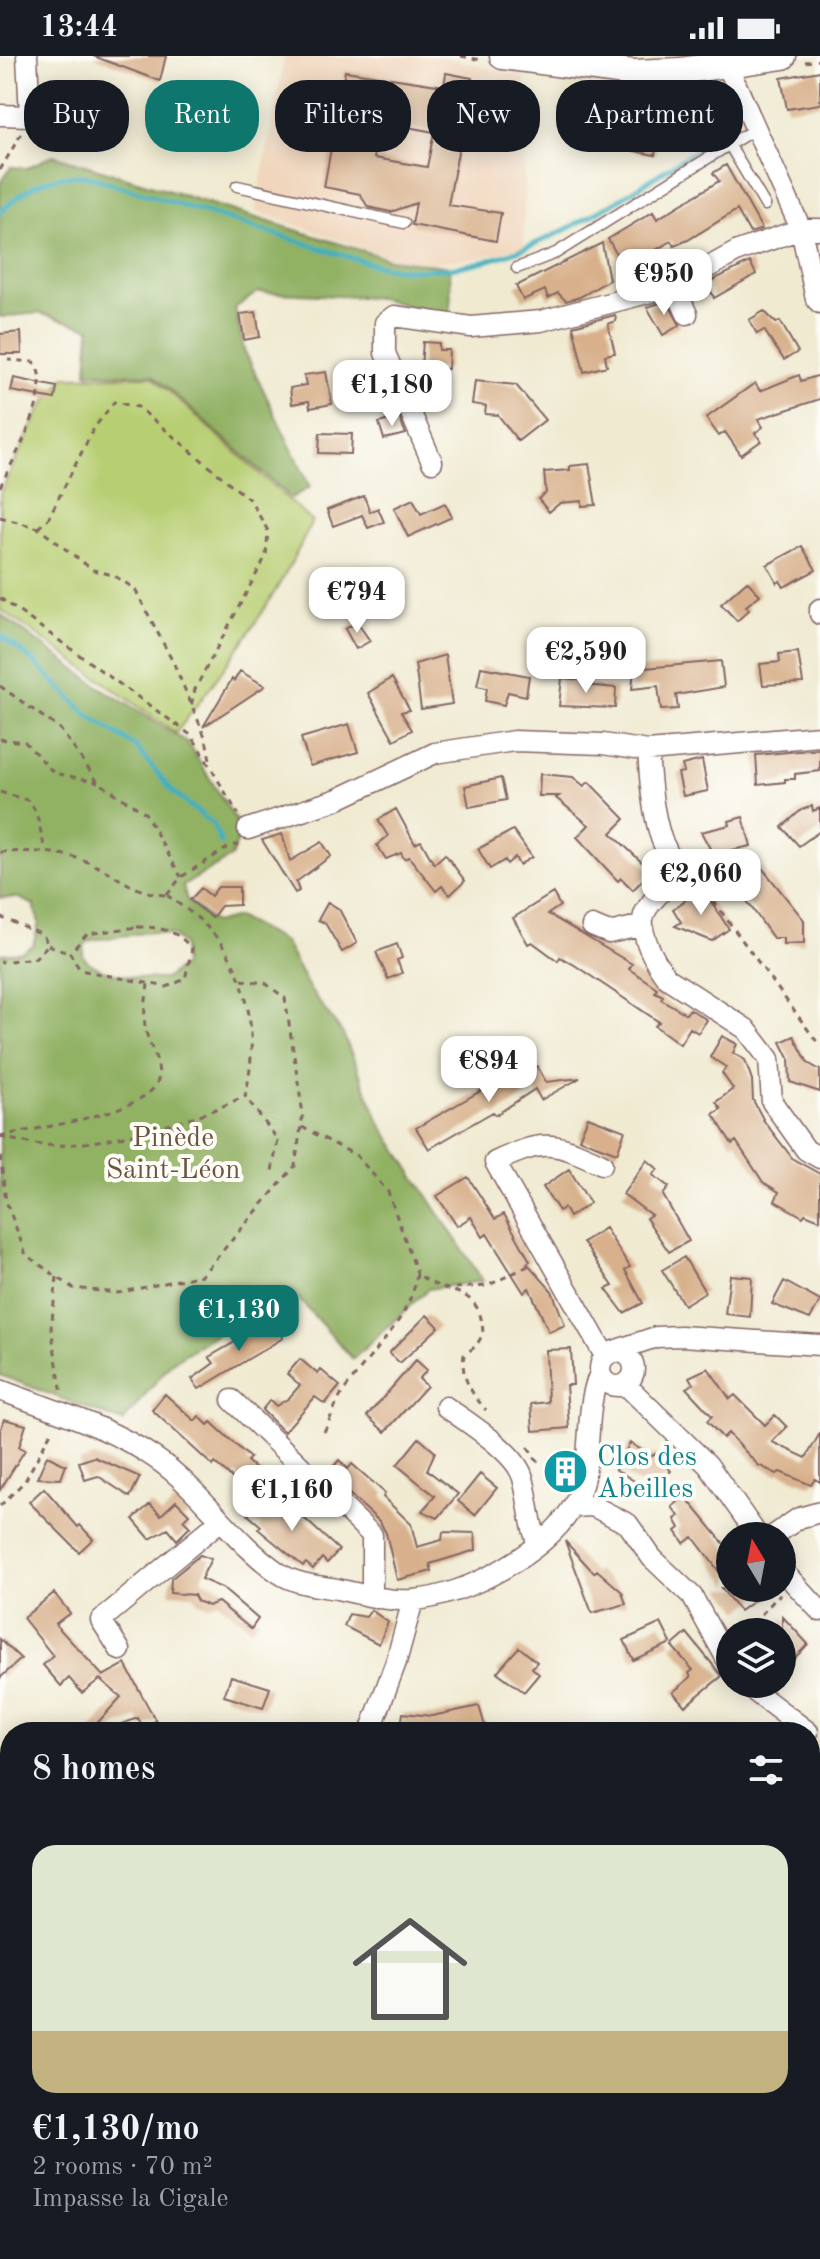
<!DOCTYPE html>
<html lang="en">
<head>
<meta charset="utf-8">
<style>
  :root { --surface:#171b24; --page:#20242c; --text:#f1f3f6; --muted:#9ea1a6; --line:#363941; --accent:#0f766e }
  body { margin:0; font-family:"Old Standard TT",serif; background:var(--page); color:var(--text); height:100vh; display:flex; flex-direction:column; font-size:30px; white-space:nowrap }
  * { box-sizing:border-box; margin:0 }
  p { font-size:26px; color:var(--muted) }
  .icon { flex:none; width:44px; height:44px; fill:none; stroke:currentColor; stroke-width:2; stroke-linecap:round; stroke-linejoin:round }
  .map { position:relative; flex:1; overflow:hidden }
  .panel { position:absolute; left:0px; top:1666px; width:820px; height:538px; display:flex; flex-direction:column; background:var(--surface); border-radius:32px 32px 0 0; box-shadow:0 4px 20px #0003 }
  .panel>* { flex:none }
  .banner { position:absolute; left:24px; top:24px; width:772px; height:72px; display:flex; gap:16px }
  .needle { width:52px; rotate:350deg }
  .tools { position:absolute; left:716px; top:1466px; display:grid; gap:16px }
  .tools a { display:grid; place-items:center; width:80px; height:80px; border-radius:50%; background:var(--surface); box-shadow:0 4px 20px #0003; font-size:40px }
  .price { position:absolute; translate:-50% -68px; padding:0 18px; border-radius:16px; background:#fff; color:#222; font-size:26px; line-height:52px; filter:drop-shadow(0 2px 4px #0008) }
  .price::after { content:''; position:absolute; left:50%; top:48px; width:24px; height:18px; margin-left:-12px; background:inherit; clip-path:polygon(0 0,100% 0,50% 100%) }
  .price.selected { background:var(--accent); color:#fff }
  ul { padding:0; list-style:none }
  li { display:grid; align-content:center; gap:16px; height:424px; padding:0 32px }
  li+li { border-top:2px solid var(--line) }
  li span { display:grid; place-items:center; height:248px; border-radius:24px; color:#555 }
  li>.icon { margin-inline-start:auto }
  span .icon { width:144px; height:144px; fill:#fffc; stroke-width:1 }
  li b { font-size:34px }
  h2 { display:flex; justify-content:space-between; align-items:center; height:96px; padding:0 32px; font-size:34px }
  .tag { padding:0 28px; border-radius:32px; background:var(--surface); box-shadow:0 4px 20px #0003; font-size:28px; line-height:72px }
  .tag.selected { background:var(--accent); color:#fff }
  .status { display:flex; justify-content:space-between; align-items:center; height:56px; padding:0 40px; background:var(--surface); direction:ltr }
  .status svg { height:22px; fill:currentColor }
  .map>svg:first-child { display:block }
</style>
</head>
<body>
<div class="status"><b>13:44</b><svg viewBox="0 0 49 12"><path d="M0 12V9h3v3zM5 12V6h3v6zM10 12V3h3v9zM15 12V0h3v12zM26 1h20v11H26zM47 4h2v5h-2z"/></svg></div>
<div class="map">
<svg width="820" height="2203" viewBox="0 0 820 2203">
  <rect width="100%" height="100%" fill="#fdfcf7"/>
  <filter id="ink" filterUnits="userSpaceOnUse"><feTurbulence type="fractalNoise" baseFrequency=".0125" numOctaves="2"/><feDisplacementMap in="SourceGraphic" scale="16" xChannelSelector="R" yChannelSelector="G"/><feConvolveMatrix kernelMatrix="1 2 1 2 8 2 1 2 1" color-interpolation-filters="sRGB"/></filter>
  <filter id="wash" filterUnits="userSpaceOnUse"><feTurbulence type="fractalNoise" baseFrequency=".006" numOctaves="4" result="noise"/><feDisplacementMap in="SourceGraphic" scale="32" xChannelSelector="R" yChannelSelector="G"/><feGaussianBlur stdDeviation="1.8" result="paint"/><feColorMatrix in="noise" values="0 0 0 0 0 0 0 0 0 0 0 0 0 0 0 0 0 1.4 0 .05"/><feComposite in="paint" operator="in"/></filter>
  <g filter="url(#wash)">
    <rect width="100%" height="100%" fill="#f0ead1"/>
    <path fill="#f0d6bc" d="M285 0H440L525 21 524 190 477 202 432 206 393 202 255 155Z"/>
    <path fill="#b7ce72" stroke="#80764e" stroke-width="2" d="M152 320 312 465C278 541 227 610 176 677L0 553V437L40 354 65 321Z"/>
    <path fill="#91b164" stroke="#6e6848" stroke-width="2" fill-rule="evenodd" d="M53 99 389 203 450 211 451 262 380 242 258 236 235 252 244 294 310 431 291 442 153 319 87 317 90 272 39 257 0 261V127L11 111 27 112Z
      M0 558 98 630 187 686 242 774 231 801 183 830 187 844 214 867 237 861 284 886 310 934 343 978 381 1069 483 1225 428 1233 353 1303 290 1233 172 1306 123 1366 0 1319V898L21 896 33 889 39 867 34 849 19 842H0ZM151 876 172 879 183 889V909L165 923C141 923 98 920 83 900L84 889 92 884Z"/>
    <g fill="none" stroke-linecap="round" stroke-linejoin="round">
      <path stroke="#41afbe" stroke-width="5" d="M0 157C27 130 48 118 87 120L375 209C493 235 607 152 700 91L708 71 707 32
        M0 579 31 603 89 660 135 690 173 736 213 768 221 787"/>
    </g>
    <g id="blocks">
      <path fill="#d8b18c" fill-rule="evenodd" d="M93 0H166L160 25Z
        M345 15 444 30 446 17 472 22 448 149 501 157 496 185 412 169 416 147 391 156 368 151 360 138 324 131ZM381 66 434 76 427 111 374 102Z
        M820 15V48L787 53 781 22Z
        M644 50 675 56 670 77 659 74 655 99 634 95Z
        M726 109 762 173 750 177 737 154 688 184 674 190 671 185 625 213 608 183 653 156 657 163 719 125 713 117Z
        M602 187 609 224 580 241 566 245 558 237 548 242 545 234 523 244 516 230Z
        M750 206 756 218 714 242 707 227Z
        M667 245 680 269 663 279 647 251Z
        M764 255 776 267 780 265 798 296 784 304 764 274 757 278 749 264Z
        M256 256 260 281 244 284 240 258Z
        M615 259 616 265 608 268 615 297 605 299 607 310 584 316 573 270Z
        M21 276 22 298H0V278Z
        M423 286 439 287V294H449L448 313 421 311Z
        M326 316 332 348 310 352 309 345 292 348 290 332 306 329 304 319Z
        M799 319 801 325 820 319V343L758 363 763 371 755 377 761 385 741 399 725 376 719 380 706 362 755 327 760 335Z
        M14 322 57 331 55 343 11 335Z
        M475 325 516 329 545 364 518 385 498 359 485 358 486 350 472 348Z
        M399 361 406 378 384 383 379 367Z
        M320 377 352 378 351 398 319 397Z
        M589 408 596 449 582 450V445L560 447 549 456 538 443 546 437 544 416 570 414V410Z
        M364 440 370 456 378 452 384 466 368 472 362 459 333 470 327 454Z
        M413 443 421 458 445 447 452 461 408 481 394 452Z
        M802 490 816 514 784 531 780 525 777 527 767 509Z
        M747 525 760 539 746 550 749 554 737 565 721 548Z
        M357 566 370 585 356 593 345 573Z
        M798 596 803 627 763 629 760 608 780 606 779 598Z
        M445 599 452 648 421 653 415 608Z
        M721 605 724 631 676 639 678 653 661 654 658 630 632 633 634 613Z
        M481 611 529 620 526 640 508 636 504 649 485 645 487 632 477 630Z
        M240 615 265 630 203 671 232 623 234 625Z
        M392 622 410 654 401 656 412 674 394 684 368 637Z
        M562 622 584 624V629L616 632 615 652 559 650Z
        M349 668 358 696 310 710 301 682Z
        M820 693V715L795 718V723H785V726L758 729 756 699Z
        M702 704 708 735 683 740 678 717 684 716 682 709Z
        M540 718 573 721 584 730 589 726 625 763 611 777 651 815 633 834 621 822 618 825 577 781 589 769 556 742 559 740H539Z
        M501 722 506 744 469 751 465 730Z
        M812 750 813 755 820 752V775L799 790 782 771 801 754Z
        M396 753 415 788 421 785 434 808 445 798 465 825 450 839 442 830 436 835 409 801 404 803 401 797 386 803 377 789 388 780 378 764Z
        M743 761 751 790 713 798 701 776 730 769 729 765Z
        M513 774 532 801 519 809 515 801 507 808 505 804 490 813 478 793Z
        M282 778 290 805 322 786 331 800 296 826 299 835 295 837 262 784Z
        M755 803 804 864V887L783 888V882H773L731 822Z
        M218 831H239V849L221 850 212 862 190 844 201 832 211 840Z
        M702 832 729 873 712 885 675 870 681 866 673 853Z
        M553 837 560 850 548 858 632 908 629 913 657 932 655 936 663 940 661 943 686 958 690 953 707 964 698 977 690 972 680 988 655 970 659 966 573 908 560 901 558 905 532 886 528 888 513 862Z
        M328 846 339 853 357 887 342 896 325 867 318 864Z
        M397 888 402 902 397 904 402 917 388 923 376 896Z
        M722 980 737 988 733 997 745 1004 752 1024 753 1044 764 1065 793 1103 820 1118V1164L805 1158 803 1161 775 1145 779 1136 763 1126 736 1085 732 1088 713 1058 721 1053 716 1046 733 1033 722 1017 726 1011 710 1001Z
        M794 980 808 1007 820 1014V1036L790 1026 789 1002 781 986Z
        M528 1008 531 1014 537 1010 546 1026 580 1022 541 1044 535 1033 496 1059 493 1056 484 1061 429 1093 416 1072Z
        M588 1061 625 1075 617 1097 579 1083Z
        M647 1104 658 1113 653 1119 669 1131 663 1139 689 1185 669 1196 646 1162 651 1159 623 1138Z
        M569 1113 590 1147 569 1161 564 1152 559 1155 543 1131Z
        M468 1121 495 1163 504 1158 530 1205 527 1207 552 1235 565 1269 549 1276 529 1232 524 1237 487 1178 483 1181 471 1161 457 1170 437 1140Z
        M605 1172 630 1211 625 1214 643 1247 624 1257 606 1233 613 1230 583 1186Z
        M684 1201 705 1236 684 1249 662 1214Z
        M730 1219 752 1221 750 1261 725 1258Z
        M784 1225 820 1245 810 1263 772 1248Z
        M427 1259 439 1271 400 1307 389 1297Z
        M273 1264 283 1282 199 1333 192 1323 214 1307 209 1301Z
        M571 1293 573 1329H566L569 1372 533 1375 531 1348 548 1346 546 1294Z
        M300 1303 318 1318 321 1314 340 1330 325 1348 315 1341 284 1376 262 1354 270 1344 276 1350 289 1342 300 1329 287 1318Z
        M416 1304 427 1314 419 1323 427 1330 385 1376 367 1360Z
        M708 1312 730 1343 735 1339 765 1369 775 1359 787 1371 772 1386 806 1402 820 1377V1426L815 1423 811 1429 780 1416 777 1418 758 1409 728 1377 723 1382 707 1365 712 1360 686 1332 693 1328 689 1321Z
        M165 1338 195 1365 199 1360 208 1369 211 1366 250 1402 247 1405 266 1422 255 1435 236 1418 233 1423 215 1407 213 1410 152 1354Z
        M4 1363 26 1369 19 1391 25 1394 0 1434V1376Z
        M419 1382 435 1396 427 1414 458 1438 438 1462 422 1455 435 1440 397 1409Z
        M630 1387 652 1400 655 1398 671 1415 653 1432 647 1425 644 1431 615 1413Z
        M47 1400 66 1409 61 1423 37 1422Z
        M94 1401 140 1421 130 1441 98 1420 85 1424 79 1406Z
        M339 1404 348 1413 352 1408 385 1437 383 1441 411 1468 417 1491 442 1484 443 1476 475 1477 476 1494 430 1508 432 1515 397 1524 386 1477 380 1466 327 1418Z
        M480 1418 497 1432 475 1459 458 1445Z
        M44 1432 78 1471 80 1469 93 1483 79 1496 29 1446Z
        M268 1437 291 1456 294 1453 339 1494 327 1507 322 1502 313 1513 306 1507 303 1510 258 1473 261 1470 248 1459Z
        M685 1440 730 1495V1530L693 1481 684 1487 676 1475 680 1472 675 1463 679 1460 672 1451Z
        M176 1445 189 1458 183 1464 190 1471 177 1484 168 1473 150 1483 133 1463 150 1448 161 1459Z
        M565 1485 594 1517 597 1514 622 1536 626 1548 592 1557Z
        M200 1499 211 1503 201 1523 222 1532 258 1563 251 1573 218 1546 208 1550 197 1545 194 1539 170 1537 171 1523Z
        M721 1532H753L759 1541 740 1555Z
        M54 1537 70 1557 55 1568 103 1620 125 1608 156 1665 143 1671 138 1662 116 1670 111 1676H89L121 1641 100 1623 82 1637 69 1622 61 1630 43 1609 53 1600 23 1562Z
        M371 1554 388 1566 379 1588 344 1570 349 1558 366 1561Z
        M782 1560 808 1588 792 1605 782 1594Z
        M661 1567 671 1587 633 1604 624 1584Z
        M687 1577 722 1620 685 1650 673 1636 691 1621 689 1617 693 1614 672 1590Z
        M0 1583 21 1603 0 1622Z
        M519 1591 537 1606 532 1612 539 1618 524 1636 497 1616Z
        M231 1620 270 1632 263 1652 224 1640Z
        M479 1650 486 1673 400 1676 403 1657 432 1660Z"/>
    </g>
  </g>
  <g filter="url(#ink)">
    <use href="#blocks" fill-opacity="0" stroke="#846665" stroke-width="2"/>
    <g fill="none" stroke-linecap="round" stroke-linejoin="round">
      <defs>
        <path id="service" d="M730 90 765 149
          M237 130 404 167
          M517 212 556 197 756 72
          M0 2194 8 2203"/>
        <path id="minor" d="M727 9 801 173 816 243 820 247
          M0 59 30 60 27 0
          M674 230 687 258
          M432 406 385 297V267L394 260 471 271 541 265 674 230 738 195 801 173H820
          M820 553V558
          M648 695C650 724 652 754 661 782 664 791 672 801 672 811 673 832 650 841 644 859 638 877 656 908 667 922L746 973 769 1003 772 1046 806 1094 820 1102
          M248 773 338 743 435 697 514 685 603 688 648 695 820 680
          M592 870 609 877 643 869
          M602 1108C552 1085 545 1083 495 1106L605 1300
          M614 1295 656 1281 681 1280 820 1289
          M600 1313a17 17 0 1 1 34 0a17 17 0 1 1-34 0Z
          M625 1328 708 1409 758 1480
          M0 1334C52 1354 109 1370 155 1402 201 1433 232 1485 279 1517 295 1528 317 1530 337 1533 361 1538 389 1546 414 1544 466 1540 544 1497 572 1452 597 1412 581 1359 600 1317
          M232 1344 372 1479V1540
          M446 1351C468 1367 516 1396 523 1422 529 1445 529 1466 538 1489
          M573 1451 593 1450 628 1468 652 1502 692 1540 730 1609
          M773 1480 799 1462 820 1456
          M782 1514 820 1555
          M120 1594 101 1564 221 1464
          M745 1628 808 1676
          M370 1676 396 1606 413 1544
          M810 1831 820 1826
          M0 1934 10 1937
          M352 2194 360 2203
          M257 2203 258 2194
          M576 2203 577 2194
          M819 2203 820 2199"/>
        <path id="tertiary" d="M503 0 633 17 680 15 783 0"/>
      </defs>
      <use href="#service" stroke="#846665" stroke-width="13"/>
      <use href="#minor" stroke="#846665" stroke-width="23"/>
      <use href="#tertiary" stroke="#846665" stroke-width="29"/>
      <path stroke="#846665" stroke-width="3" stroke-dasharray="6 6" stroke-linecap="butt" d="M461 0 481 4
        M805 6 820 4
        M0 114 21 78
        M0 431C14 401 55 335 34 306L8 304
        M0 461 38 472 93 514 113 519 135 533 174 608 206 683 211 709
        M38 472 48 463 94 372 114 346 138 351 251 445 268 475 266 500 195 633 191 650
        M0 542 192 680 238 758
        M0 630 60 673 98 726 145 757 181 821
        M0 683 25 686 54 717 98 726
        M0 736 30 745C41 764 39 775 46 795
        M0 796C31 795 63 794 92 808 123 822 131 836 166 839
        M692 816 820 990
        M167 839 181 821 232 789H239
        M167 839C178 848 192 856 202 866 249 909 260 981 245 1040L278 1084 272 1115
        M0 861 43 879 48 889 35 902 0 906
        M137 871C161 871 177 874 192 893L185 923 167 931 80 914 70 897 87 878Z
        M48 889 70 897
        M302 1071 357 1100 388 1136 417 1217
        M0 1080C31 1073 150 1057 158 1024 162 1005 147 988 145 970 143 957 147 941 148 927
        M0 1081C14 1084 28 1087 42 1089 93 1093 200 1064 244 1040
        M0 1100 6 1145 26 1199 73 1232 118 1237 202 1219 295 1110 303 1058 285 942 265 927 242 924
        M57 1221 51 1272 62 1338
        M455 1232 487 1230 530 1209
        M324 1376C331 1362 336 1345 346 1332 371 1296 412 1262 417 1217 445 1243 481 1225 483 1278L476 1290 464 1299C460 1321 472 1338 486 1354
        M528 1391 539 1408
        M0 1450 25 1425 53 1372
        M745 1576 780 1538"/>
      <use href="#service" stroke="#fff" stroke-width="10"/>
      <use href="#minor" stroke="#fff" stroke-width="20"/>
      <use href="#tertiary" stroke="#fff" stroke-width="26"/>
    </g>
  </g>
  <defs>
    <symbol id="building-disc" viewBox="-11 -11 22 22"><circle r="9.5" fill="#0f9aa8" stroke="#fdfcf7"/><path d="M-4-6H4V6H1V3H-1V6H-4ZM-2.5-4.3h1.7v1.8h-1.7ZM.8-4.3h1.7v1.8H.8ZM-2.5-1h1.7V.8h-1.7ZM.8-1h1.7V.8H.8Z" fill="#fff"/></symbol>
  </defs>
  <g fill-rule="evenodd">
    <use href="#building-disc" x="540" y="1390" width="51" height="51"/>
  </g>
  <g text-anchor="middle" stroke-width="8" stroke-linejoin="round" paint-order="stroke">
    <g font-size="28" fill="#6b5440" stroke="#fdfcf7">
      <text x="173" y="1090">Pinède<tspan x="173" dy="32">Saint-Léon</tspan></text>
    </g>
    <g font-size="28" fill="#0d838f" stroke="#fdfcf7" text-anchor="start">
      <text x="597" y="1409">Clos des<tspan x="597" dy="32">Abeilles</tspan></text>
    </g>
  </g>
</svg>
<div class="tools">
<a><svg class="needle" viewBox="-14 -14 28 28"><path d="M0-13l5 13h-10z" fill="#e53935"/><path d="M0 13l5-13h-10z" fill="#9ea1a6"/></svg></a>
<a><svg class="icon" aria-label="layers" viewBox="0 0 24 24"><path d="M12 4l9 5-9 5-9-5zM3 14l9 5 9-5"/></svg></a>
</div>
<b class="price" style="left:664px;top:261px">€950</b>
<b class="price" style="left:392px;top:372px">€1,180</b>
<b class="price" style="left:357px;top:579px">€794</b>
<b class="price" style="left:586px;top:639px">€2,590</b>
<b class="price" style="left:701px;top:861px">€2,060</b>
<b class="price" style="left:489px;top:1048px">€894</b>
<b class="price selected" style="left:239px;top:1297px">€1,130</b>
<b class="price" style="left:292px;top:1477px">€1,160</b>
<div class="banner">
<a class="tag">Buy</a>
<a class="tag selected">Rent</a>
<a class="tag">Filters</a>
<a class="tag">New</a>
<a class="tag">Apartment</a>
</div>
<section class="panel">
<h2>8 homes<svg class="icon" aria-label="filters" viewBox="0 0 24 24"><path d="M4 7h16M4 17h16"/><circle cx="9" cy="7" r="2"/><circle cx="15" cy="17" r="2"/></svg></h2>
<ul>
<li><span style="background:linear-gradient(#dfe7d0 75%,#c2b280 0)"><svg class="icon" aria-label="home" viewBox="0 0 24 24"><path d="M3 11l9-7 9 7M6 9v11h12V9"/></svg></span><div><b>€1,130/mo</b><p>2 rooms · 70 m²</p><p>Impasse la Cigale</p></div></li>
</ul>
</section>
</div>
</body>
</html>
